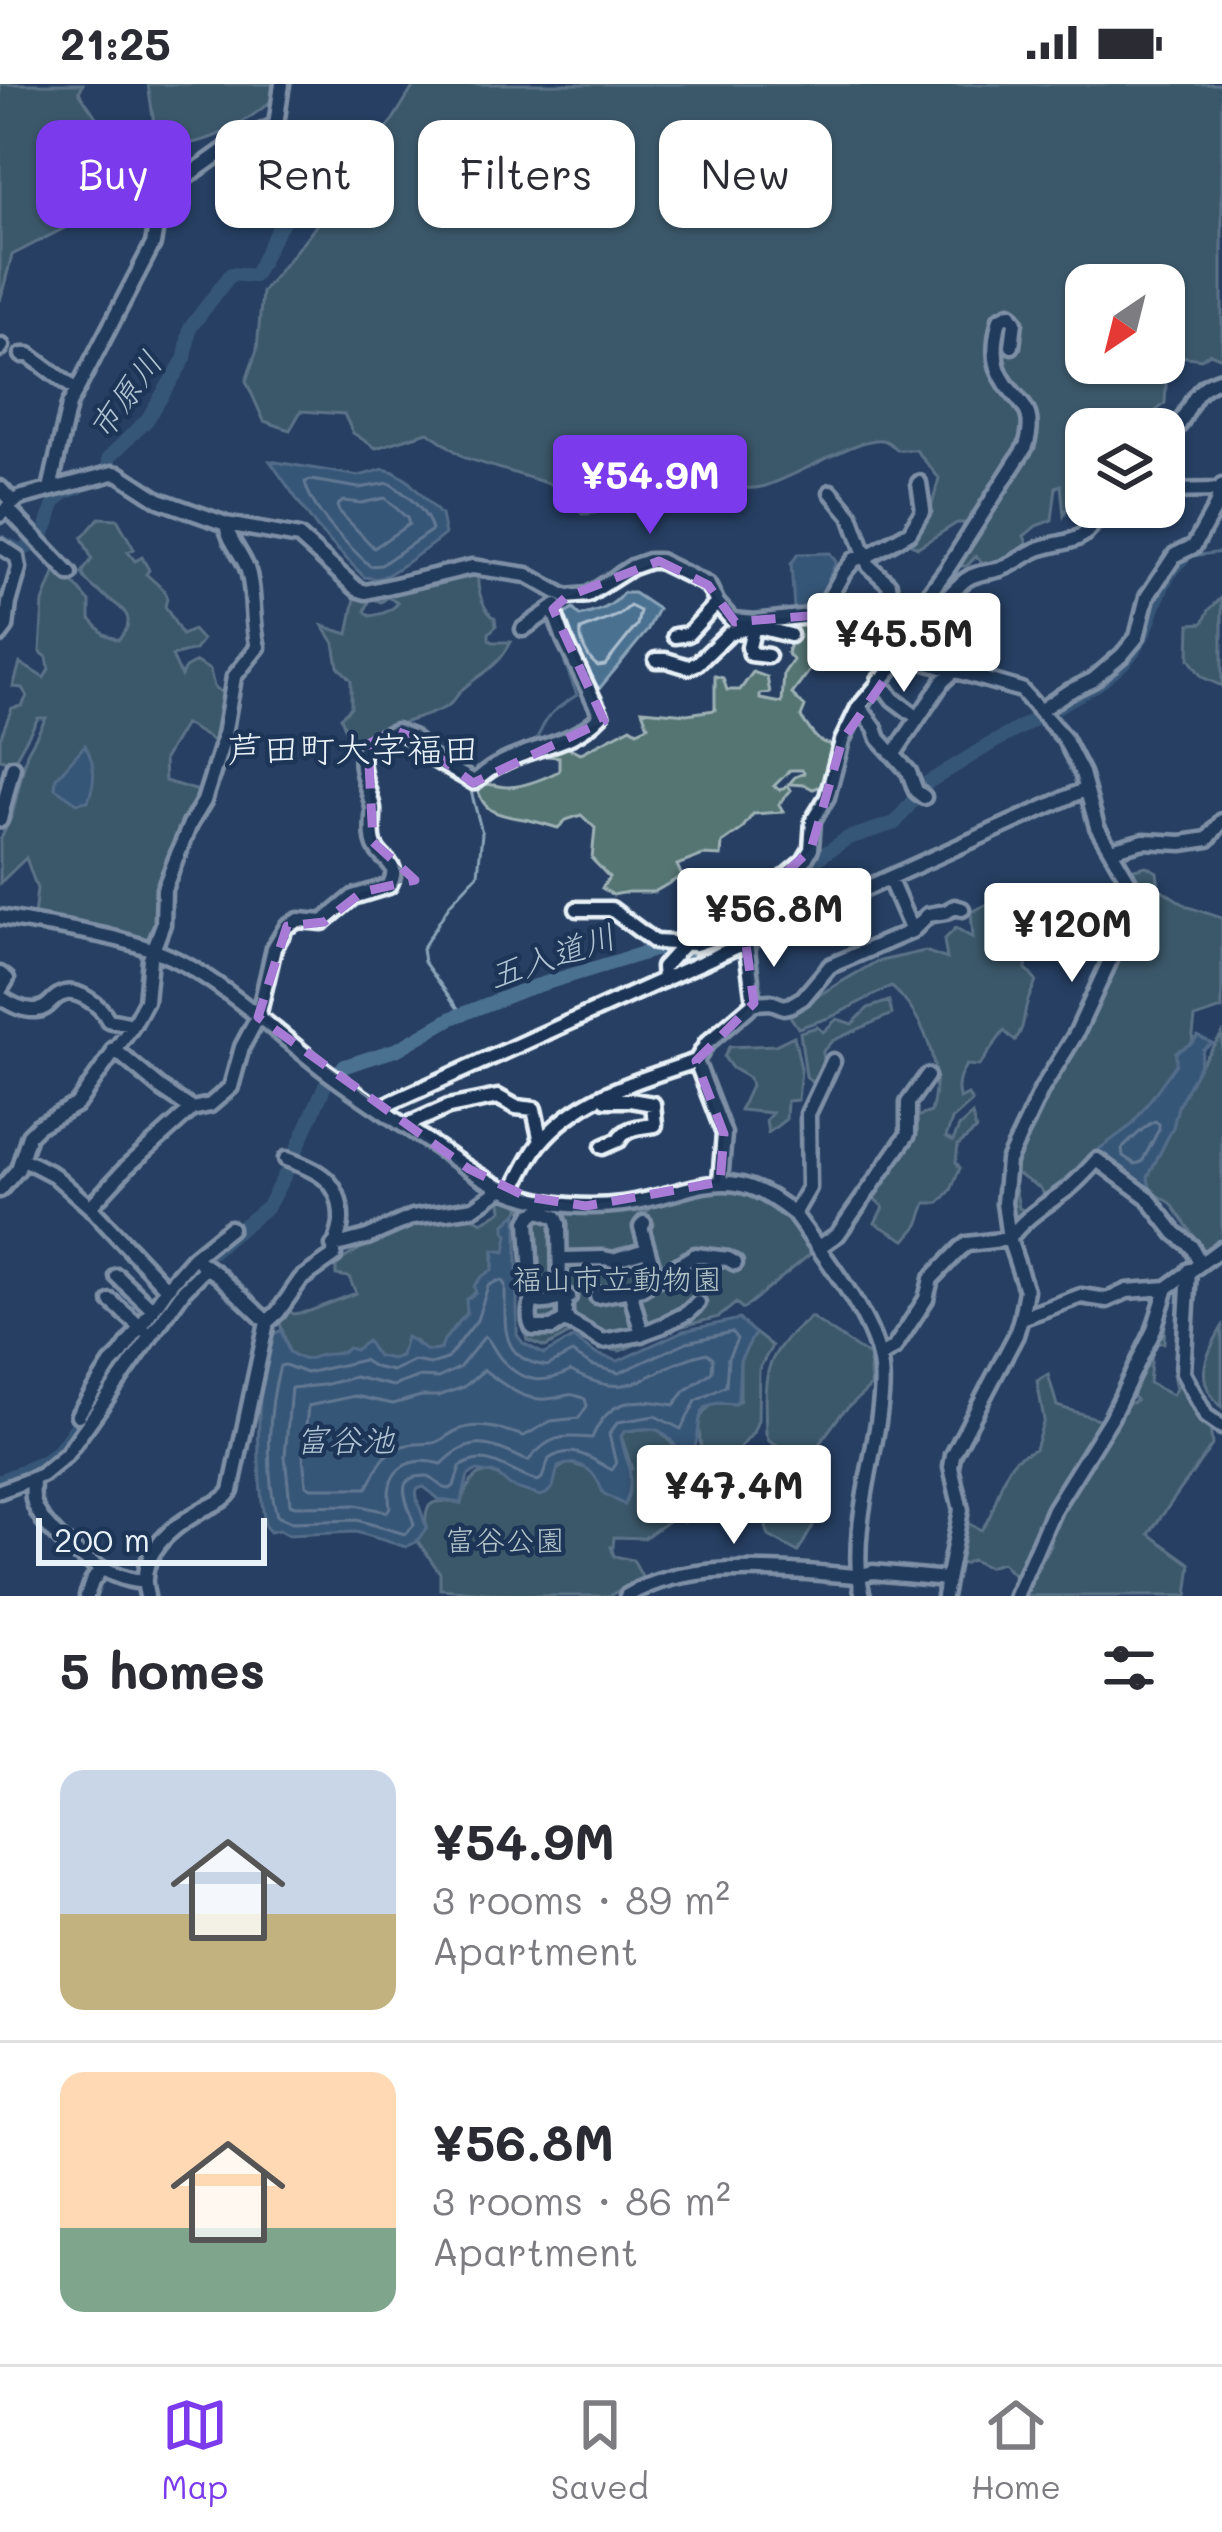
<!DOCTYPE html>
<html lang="en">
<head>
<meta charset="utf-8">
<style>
  :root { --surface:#fff; --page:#f2f2f3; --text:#2b2b33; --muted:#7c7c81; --line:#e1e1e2; --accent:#7c3aed }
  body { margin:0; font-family:Mali,"Klee One",sans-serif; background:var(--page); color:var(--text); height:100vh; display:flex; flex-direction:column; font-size:45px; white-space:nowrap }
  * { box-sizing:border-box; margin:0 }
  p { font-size:39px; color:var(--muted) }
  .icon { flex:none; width:66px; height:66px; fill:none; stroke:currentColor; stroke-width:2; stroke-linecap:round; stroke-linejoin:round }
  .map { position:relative; height:1512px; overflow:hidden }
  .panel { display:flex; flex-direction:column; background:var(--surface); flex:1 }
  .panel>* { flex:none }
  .banner { position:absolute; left:36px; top:36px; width:1152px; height:108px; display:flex; gap:24px }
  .needle { width:78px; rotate:215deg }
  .buttons { position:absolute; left:1065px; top:180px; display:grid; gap:24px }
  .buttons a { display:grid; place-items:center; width:120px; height:120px; border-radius:24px; background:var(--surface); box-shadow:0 3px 9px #0004; font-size:60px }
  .scale { position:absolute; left:36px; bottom:30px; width:231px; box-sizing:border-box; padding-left:12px; border:6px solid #e8f1f8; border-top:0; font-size:33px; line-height:42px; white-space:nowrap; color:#e8f1f8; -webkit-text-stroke:9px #1d3557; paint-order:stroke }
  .price { position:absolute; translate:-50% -102px; padding:0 27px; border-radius:12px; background:#fff; color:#222; font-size:39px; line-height:78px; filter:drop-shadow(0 3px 6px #0008) }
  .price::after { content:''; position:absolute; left:50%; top:72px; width:36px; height:27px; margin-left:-18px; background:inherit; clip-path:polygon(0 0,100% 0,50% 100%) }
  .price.active { background:var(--accent); color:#fff }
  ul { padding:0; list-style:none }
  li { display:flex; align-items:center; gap:36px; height:300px; padding:0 60px }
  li+li { border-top:3px solid var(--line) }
  li span { display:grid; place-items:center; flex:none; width:336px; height:240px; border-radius:24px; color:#555 }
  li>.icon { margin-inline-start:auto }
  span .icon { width:144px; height:144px; fill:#fffc; stroke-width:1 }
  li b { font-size:51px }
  h2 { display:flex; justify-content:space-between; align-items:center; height:144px; padding:0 60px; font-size:51px }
  .tag { padding:0 42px; border-radius:24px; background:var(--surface); box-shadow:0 3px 9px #0004; font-size:42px; line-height:108px }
  .tag.active { background:var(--accent); color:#fff }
  .status { display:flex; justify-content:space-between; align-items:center; height:84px; padding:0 60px; background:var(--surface); direction:ltr }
  .status svg { height:33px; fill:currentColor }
  .tab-bar { display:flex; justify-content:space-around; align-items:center; height:168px; border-top:3px solid var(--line); background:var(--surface); font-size:33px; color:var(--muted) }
  .tab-bar a { display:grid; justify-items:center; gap:6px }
  .tab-bar .active { color:var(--accent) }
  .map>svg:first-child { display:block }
</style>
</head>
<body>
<div class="status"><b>21:25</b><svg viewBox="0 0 49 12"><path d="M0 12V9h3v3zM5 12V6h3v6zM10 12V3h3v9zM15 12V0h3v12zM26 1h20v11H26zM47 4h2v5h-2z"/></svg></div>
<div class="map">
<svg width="1222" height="1512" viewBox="0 0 1222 1512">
  <rect width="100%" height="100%" fill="#273f62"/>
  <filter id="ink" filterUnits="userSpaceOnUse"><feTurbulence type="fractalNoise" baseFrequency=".00833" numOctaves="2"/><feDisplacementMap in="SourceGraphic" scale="24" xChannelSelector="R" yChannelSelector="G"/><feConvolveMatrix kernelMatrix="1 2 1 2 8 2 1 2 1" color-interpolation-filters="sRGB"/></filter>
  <g filter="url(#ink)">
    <path fill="#547473" stroke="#9eb2b6" stroke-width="3" fill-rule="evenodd" d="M0 0H83L79 8 109 52 113 119 12 171 0 217Z
      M148 0H291C260 29 206 70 161 58L155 46Z
      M415 0H1222V274L1210 269 1201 275 1180 272 1167 283 1165 319C1153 332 1138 335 1130 345H1086V387L1076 396 1075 410 1064 431 1061 401 1056 403 1052 436 1036 442 1024 452 1029 463 1000 479 982 478 976 472 967 482H955L964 439H957L918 463 911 460 930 429 939 394 916 366H897C891 361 889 357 882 356 858 352 790 397 761 403 734 409 717 391 688 396 676 398 663 401 651 405 624 414 614 429 582 430L560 403 465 374 428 348 376 364 353 349 344 330 301 327 290 346 264 337 246 297 257 266 262 208 363 84ZM1086 201H1164V279H1086Z
      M99 434 117 435 134 465 128 468 135 477 142 473 149 486 146 490 164 506 167 515 165 522 182 551 193 546 202 556 195 566 172 572 181 592 185 584 196 578 210 586 214 603 226 612 220 631 219 660 185 640 164 675 165 697 202 708 188 734 158 846 148 860 34 833 37 805 26 774 0 799V756L12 732 27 669 46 634H38L13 679 0 675V654L12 624 22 622 27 612 22 604 13 603 20 579 44 594 49 585 47 573 40 568 43 518 54 490 55 478 90 518V535L104 550 118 556C151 523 94 517 82 489L92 475 82 454Z
      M468 487 490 492 482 491 478 494C477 506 484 528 495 534L496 542 489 549V555L493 558H511C498 583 486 586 465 603 457 609 454 619 446 623 416 639 387 636 361 664L351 661 341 633 351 623V596L338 582 334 559 323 542 348 550 355 514 361 515 363 510 372 511 365 527 370 532C382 530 390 528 398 519L388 513 381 518 374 515 376 511Z
      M1222 513V602L1202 593 1189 575 1190 540 1203 539 1209 526Z
      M815 535 841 540 845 564 863 574 861 579 837 574 822 587 810 586 792 610 805 623 801 633C814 651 816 661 840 661L830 699 813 705 805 701 789 700 795 693 804 689 802 686H790L774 702 780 706 787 702 791 706 779 720 783 728 753 730 741 746 722 759 721 772 703 771 677 781 682 792 654 808H628L613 811 602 804 609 793 592 775 595 744 581 731 566 736 558 744C548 741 538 738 529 736 503 731 482 732 477 701 490 698 497 703 509 703 525 702 545 694 559 687V673L547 672 561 661 581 669 631 643 637 647 648 642 642 626 687 630 715 626V592L723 594 727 606H740L753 588 767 593 770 609 760 610V615L782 619 784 589 793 576 787 569 793 549 766 541Z
      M1146 782 1157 788 1159 804 1188 823 1222 834V925L1195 934 1192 959 1176 968 1177 980 1132 1041 1095 1069 1067 1101 1048 1116 1040 1104 1017 1090 1013 1092 1019 1124 1030 1130 1013 1142 1007 1114 1010 1078 1138 829 1134 785Z
      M1018 806 1045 822 1065 816 1075 839 1027 868 1026 885 1036 897C1033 905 1028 914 1026 923 1023 937 1024 944 1015 957L1004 947 979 982 966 981C959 992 955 1003 960 1015L968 1011 972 1018 952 1036 946 1053 953 1057 959 1043 972 1031 976 1046 958 1061 956 1078 960 1084 951 1106 939 1119H926L918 1141 905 1156 875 1139 883 1123 872 1112 912 1057 913 1034 931 1028C944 983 925 933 891 902L831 933 798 944 790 932 805 919 876 878 925 867 947 875 944 856 956 844 973 854 971 828Z
      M889 917 892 930 832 957 823 967 822 993 811 998 806 992 800 948 817 943 823 948 837 935 852 940 868 924Z
      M1222 950V1158L1205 1168 1171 1119 1150 1106 1148 1093 1173 1043 1178 1022 1199 982Z
      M794 952 801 985 798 1016 787 1017 786 1035 768 1049 766 1036 772 1029 740 1026 751 1002 749 994 732 984 724 973 729 963 775 961Z
      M723 1105C770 1108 787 1133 814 1167L743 1225 736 1219 719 1233 675 1244 620 1267 595 1263 571 1249 545 1263 527 1256 523 1242 522 1120 517 1129 505 1140 509 1150 505 1169 493 1167V1186L471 1213 467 1229 444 1256 441 1265 430 1268 422 1266 416 1258 407 1254 400 1272 392 1275 355 1267 304 1277 289 1268 279 1236 285 1225 294 1230 310 1227 356 1209 349 1193 336 1191V1180C372 1156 440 1112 482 1138L502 1126 500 1110C552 1125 594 1132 648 1127L651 1123 695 1109Z
      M811 1233 869 1272 871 1302 841 1330 805 1379 769 1357 766 1350C764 1290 761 1273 811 1233Z
      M1165 1240 1164 1259H1153L1149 1299 1172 1311 1176 1305 1173 1290 1179 1287 1210 1341 1212 1361 1149 1450 1191 1480 1187 1512H1021L1034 1477 1045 1473 1051 1462 1052 1448 1048 1444 1021 1495 1011 1489 1002 1479 987 1483 971 1476 963 1480 956 1476 958 1460 969 1440 981 1446C998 1426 998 1392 1017 1374 1022 1370 1029 1368 1035 1365L1044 1336 1037 1297 1048 1290 1057 1322 1114 1340 1124 1318 1132 1319 1136 1316 1128 1307 1151 1258Z
      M1222 1243V1323C1193 1297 1205 1272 1222 1243Z
      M755 1249 772 1262 759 1285 758 1336 753 1349 714 1394 688 1435 684 1438 674 1433 644 1454 614 1453 613 1463H611L614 1472 633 1476 642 1493 609 1512H519L440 1505V1489L417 1456 426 1445C423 1414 435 1416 461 1419 470 1395 479 1378 506 1397L555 1387 568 1379 590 1385 598 1394 632 1385 621 1352 625 1347 653 1344 659 1346 691 1380 699 1381C708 1356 685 1339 714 1319L735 1320 740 1316V1276Z
      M779 1421 812 1438 813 1442 798 1468 769 1452 766 1443Z"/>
    <path fill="#4c7191" stroke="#8aa4ba" stroke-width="3" d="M270 377 359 392 384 385 394 388 407 396 441 431 445 450C439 456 393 489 385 492 377 496 372 494 364 493L317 444Z
      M830 469 836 478 816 523 804 526 794 525 791 480 798 470Z
      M623 509H634L658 525 647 547 599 605 589 591 583 587 560 533 573 525 580 532C598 527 612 524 623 509Z
      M85 661C96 681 96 696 88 717L77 719 55 704 56 694Z
      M1198 952 1212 959 1203 965 1199 982 1178 1022 1173 1043 1148 1093 1150 1106 1095 1068 1132 1041 1176 980V968L1192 959Z
      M517 1129V1251L523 1259 544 1270 573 1254 596 1270 618 1277 683 1247 739 1235 755 1249 740 1276 738 1315 735 1320C686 1313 706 1344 693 1367L682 1369C659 1343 660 1342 625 1347L621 1352C626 1381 637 1391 625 1421L603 1409C596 1388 581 1373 558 1383L553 1403 546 1410 540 1412 510 1402 497 1390 475 1387 468 1392 461 1419 440 1416 424 1403 417 1405C414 1417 425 1432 426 1445L416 1458 406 1463 356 1448 288 1451 279 1446 270 1448 265 1442C257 1388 253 1301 274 1250L281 1246 289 1268C310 1280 303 1275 322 1271 334 1269 337 1272 348 1264L355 1266 367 1257 377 1272 392 1275 401 1272 406 1253C421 1261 423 1271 441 1265L444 1256 467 1229 466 1216 476 1209 474 1202 481 1193 493 1185 494 1166 505 1168 508 1151 505 1147V1140Z"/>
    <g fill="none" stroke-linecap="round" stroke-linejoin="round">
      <path stroke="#aabecf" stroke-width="3" d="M311 396 359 404 389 399C405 409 428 427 432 446L381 481 370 482C347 460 312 428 305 398Z
        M385 414 407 434 409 440 374 464 339 427 337 422 343 417 361 419Z
        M630 522 640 527 637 541 605 581 598 582C588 576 579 557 581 546L619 531Z
        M1155 1037 1159 1040V1045L1142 1078 1135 1080 1123 1072 1122 1065C1129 1058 1148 1039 1155 1037Z
        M497 1197H502L505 1201C506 1240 497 1275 547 1282L572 1269 591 1281 619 1289 687 1258 732 1248 737 1255 728 1274 726 1302 696 1317 681 1345 655 1332 618 1338 609 1350 616 1380 612 1386C591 1375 574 1359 549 1375L542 1394 538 1397C510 1391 488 1363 460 1383L454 1402 450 1405 444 1404 428 1392C389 1391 409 1419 414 1441L405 1450 357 1436 291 1438 277 1432C265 1390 268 1324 280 1282L285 1281 306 1289 363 1276 374 1283 392 1287 413 1277 431 1280 447 1275 477 1236 488 1202Z
        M485 1252C492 1259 495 1269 503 1277 524 1300 545 1300 571 1287 635 1323 647 1282 707 1269L713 1274 712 1288 686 1306 674 1321C636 1313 608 1314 592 1354 560 1352 550 1351 528 1377 494 1362 473 1348 442 1380 408 1371 384 1385 390 1423L387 1428 356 1421 295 1422 290 1420 285 1372 291 1304 323 1301 355 1293 393 1302 418 1293 438 1294 459 1284Z
        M484 1286C502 1299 522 1317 547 1315 566 1314 566 1306 585 1315L587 1322 579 1334 551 1337 524 1352C504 1346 479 1337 458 1346 449 1349 442 1358 433 1359 415 1361 401 1358 387 1371 377 1380 374 1394 367 1404H311L306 1401 303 1372 308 1322 355 1312 393 1320 421 1312H438L464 1303Z"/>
      <path stroke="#8aa4ba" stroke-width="3" d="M1184 473 1222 468
        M528 662C542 653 540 641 551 630 558 623 568 617 577 611L555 553 556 549
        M462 930 424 878 422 865 450 820 478 790 482 749 470 703"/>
      <path stroke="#4c7191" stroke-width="14" d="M105 395 109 393V373L147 336 185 274 190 244 231 190 254 192C267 170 276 139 297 123 306 116 315 116 323 107
        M0 457 21 467C26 464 35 460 38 456 58 435 42 413 78 404
        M0 1397 44 1378 58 1368 190 1186 268 1122 288 1085 327 997 345 982 398 965 452 934 526 905 664 863 690 866 715 859 824 770 848 754 895 739 927 699 989 661 1096 601C1114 588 1134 572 1143 551 1156 524 1160 493 1184 473"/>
      <defs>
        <path id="minor" d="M150 56 163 101
          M0 265 2 262
          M22 271H29L76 306
          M1164 356C1192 338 1184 305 1222 295
          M0 404 13 418
          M50 405 69 321 153 160 163 101H175L233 60 276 41 282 0
          M1164 407 1219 406
          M831 408 851 432 869 482 889 500 892 521 881 547
          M7 424 70 490
          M0 431 19 414 113 389 119 390 159 416 226 440 299 453 357 505 366 508 472 483 527 491 566 513 588 511 632 483 649 477H659L708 501 717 519 732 536 754 538 819 531 878 554 908 573 1021 606 1064 654 1082 689 1097 743 1134 806V824L1076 950 1042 1005 1008 1077 1004 1119 1009 1155 1026 1206 1021 1234 1016 1251 953 1371 951 1383 961 1426 944 1512
          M0 462 17 473 19 484 9 519 6 543 0 551
          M930 524C947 519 953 504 967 495 978 487 991 489 1003 484 1014 480 1025 471 1036 466 1056 457 1083 461 1093 439L1133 423
          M819 531 844 488 855 475 866 473 910 448 923 426 919 399
          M523 545 556 522
          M882 546 901 542 917 526 948 484 1026 362C1040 317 1011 320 998 284 993 268 996 251 1000 235L1010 230 1015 238 1012 262
          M675 552 688 550 717 519
          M768 572 751 570 749 563 754 542 790 551
          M656 576H666L689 583 698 579 729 549 753 542
          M879 596 893 615 917 633
          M859 622 875 644 879 655 909 688 916 707 924 713
          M1041 626 1066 609 1093 596 1122 571 1137 553 1147 513 1175 471 1194 462 1215 424 1222 402
          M894 670 943 597 955 586
          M0 736 13 683
          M1111 766 1144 757 1182 759 1208 755 1222 737
          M889 794 912 847
          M577 825H611L655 858 695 860 713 854 804 777 811 765 813 736 827 713 842 657 858 624 901 573 917 542 935 523
          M0 833C64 845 136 851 193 885 239 913 281 952 323 985 357 1011 393 1034 429 1058 453 1074 479 1094 506 1106 544 1121 583 1125 623 1120 697 1110 726 1073 794 1130 822 1170 869 1227 879 1273 884 1294 881 1317 878 1338 870 1390 849 1462 863 1512
          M732 839 746 858 754 919
          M0 890 7 895 0 906
          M664 896 663 883 685 859
          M0 913C10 920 24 927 36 926 49 925 51 915 60 911 76 902 102 922 108 936L133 941
          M114 965 162 1005 192 1025
          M603 1012 606 1016H630L653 1020 655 1041C642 1043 625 1043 619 1056L603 1063
          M382 1027 386 1021 1086 705
          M405 1042 448 1023 498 1013 516 1023 534 1025 541 1058
          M23 1075 54 1091 90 1123 167 1205
          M720 1098 724 1050 696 977 707 959 754 919 771 918 784 923 791 921 803 914 830 882 912 847 928 831 946 828 955 823 962 825
          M0 1106 18 1085 29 1051 38 1042 77 1020 133 941 146 917 150 875 163 840 164 805 190 740 204 717 223 657 234 593 258 563C251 538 255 505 247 484 241 468 228 456 226 440
          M512 1108C521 1092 529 1072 540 1059 580 1011 640 996 696 977
          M90 1123 127 1083 192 1025 210 1021 231 1003 242 963 258 933 274 864 287 842 299 836 323 838 353 813 389 802C402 778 382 779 375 762 370 750 374 736 373 724 370 707 357 684 363 667 367 656 386 652 396 647L412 653 428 672 474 698C482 692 489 685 498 681 533 661 571 663 601 631L564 555 553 525
          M794 1130 809 1104 808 1030 833 977
          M644 1139 641 1143 656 1195
          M333 1162 367 1153 413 1133 474 1124 502 1104
          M818 1164 838 1150 908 1050V1019L927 992
          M565 1175 604 1174 613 1176 646 1166
          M201 1179 217 1190 267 1238
          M1189 1186 1183 1289 1206 1332 1222 1343
          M117 1192 153 1226
          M630 1206 642 1250
          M597 1212 642 1204 695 1171 728 1175 735 1179
          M560 1214 559 1140 556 1133 540 1127 532 1130 528 1137 532 1216C544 1222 557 1214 569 1213
          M565 1214V1231L569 1238 603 1257 640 1250 662 1242
          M111 1217 146 1248
          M533 1217C529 1223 528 1238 533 1244H552L567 1235
          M1021 1234 1081 1212 1107 1216 1127 1207 1167 1204 1222 1164
          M667 1239 687 1229 698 1219
          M879 1273 894 1264 926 1215 931 1195 960 1165 967 1160 1009 1155C1024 1133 1048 1120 1069 1104 1079 1096 1088 1086 1097 1076L1147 1113 1175 1149 1191 1162 1200 1179
          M78 1331 111 1280 121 1270 172 1198 193 1174 230 1144
          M33 1395C33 1402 32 1408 33 1415 39 1448 110 1500 143 1497
          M0 1407 42 1391 66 1371 184 1206 207 1183
          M87 1512 92 1498 101 1485
          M147 1512C136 1473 167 1446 199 1428 211 1420 223 1419 231 1407L267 1238 278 1228 301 1195 334 1172C333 1158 342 1148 341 1134 341 1096 317 1086 286 1075
          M627 1512C690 1474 787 1487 857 1492L873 1488 947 1495
          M1016 1512 1054 1425 1111 1334 1153 1248 1167 1204"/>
      </defs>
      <use href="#minor" stroke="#e8f1f8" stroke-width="21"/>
      <use href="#minor" stroke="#1d3557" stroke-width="12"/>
    </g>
  </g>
  <path d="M0 0H1222V1512H0ZM659 477 708 501 735 538 819 531 903 569 842 657 811 765 742 831 754 919 696 977 724 1050 720 1098 586 1122 527 1113 469 1085 258 933 287 842 324 838 362 808 415 796 373 758 368 660 396 647 412 653 473 699 604 637 553 525 566 513Z" fill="#273f62" fill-opacity=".55" fill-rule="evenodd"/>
  <path fill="none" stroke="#a77bd6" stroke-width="9" stroke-dasharray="24 15" stroke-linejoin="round" d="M659 477 708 501 735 538 819 531 903 569 842 657 811 765 742 831 754 919 696 977 724 1050 720 1098 586 1122 527 1113 469 1085 258 933 287 842 324 838 362 808 415 796 373 758 368 660 396 647 412 653 473 699 604 637 553 525 566 513Z"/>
  <g text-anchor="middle" stroke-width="9" stroke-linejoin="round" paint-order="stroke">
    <g font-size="30" fill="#b4c5c9" stroke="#1d3557">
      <text x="617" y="1206">福山市立動物園</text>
      <text x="505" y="1467">富谷公園</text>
    </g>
    <g font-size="33" font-style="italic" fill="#b1c4d4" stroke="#1d3557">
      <text transform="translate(125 311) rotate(-54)" y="12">市原川</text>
      <text transform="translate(552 872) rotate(-19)" y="12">五入道川</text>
      <text x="345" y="1368">富谷池</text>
    </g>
    <g font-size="36" fill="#e8f1f8" stroke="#1d3557">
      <text x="353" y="678">芦田町大字福田</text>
    </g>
  </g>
</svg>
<div class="buttons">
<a><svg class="needle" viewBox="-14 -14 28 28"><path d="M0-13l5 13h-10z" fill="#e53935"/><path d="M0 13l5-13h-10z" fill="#7c7c81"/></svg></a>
<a><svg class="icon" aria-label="layers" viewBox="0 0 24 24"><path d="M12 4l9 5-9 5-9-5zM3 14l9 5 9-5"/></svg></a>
</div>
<div class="scale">200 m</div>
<b class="price active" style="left:650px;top:453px">¥54.9M</b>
<b class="price" style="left:904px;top:611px">¥45.5M</b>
<b class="price" style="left:774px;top:886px">¥56.8M</b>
<b class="price" style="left:1072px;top:901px">¥120M</b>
<b class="price" style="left:734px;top:1463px">¥47.4M</b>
<div class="banner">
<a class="tag active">Buy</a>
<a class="tag">Rent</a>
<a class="tag">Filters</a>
<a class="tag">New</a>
</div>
</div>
<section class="panel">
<h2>5 homes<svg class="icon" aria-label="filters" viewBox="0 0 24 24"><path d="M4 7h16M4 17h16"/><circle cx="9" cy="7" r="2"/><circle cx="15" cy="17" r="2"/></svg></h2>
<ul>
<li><span style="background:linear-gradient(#c9d6e8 60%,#c2b280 0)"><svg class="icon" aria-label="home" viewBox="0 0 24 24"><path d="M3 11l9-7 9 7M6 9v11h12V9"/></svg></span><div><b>¥54.9M</b><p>3 rooms · 89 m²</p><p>Apartment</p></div></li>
<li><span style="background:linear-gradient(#ffd9b3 65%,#7fa58c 0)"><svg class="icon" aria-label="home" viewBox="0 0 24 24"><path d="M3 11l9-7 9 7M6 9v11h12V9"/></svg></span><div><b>¥56.8M</b><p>3 rooms · 86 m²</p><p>Apartment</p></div></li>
</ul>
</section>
<nav class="tab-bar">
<a class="active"><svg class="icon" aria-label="map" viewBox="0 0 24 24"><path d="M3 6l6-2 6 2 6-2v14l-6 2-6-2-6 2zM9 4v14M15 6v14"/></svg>Map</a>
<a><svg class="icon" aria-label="saved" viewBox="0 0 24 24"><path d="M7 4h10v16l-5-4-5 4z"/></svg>Saved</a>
<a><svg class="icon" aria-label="home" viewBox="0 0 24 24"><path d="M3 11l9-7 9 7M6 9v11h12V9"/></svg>Home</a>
</nav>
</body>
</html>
